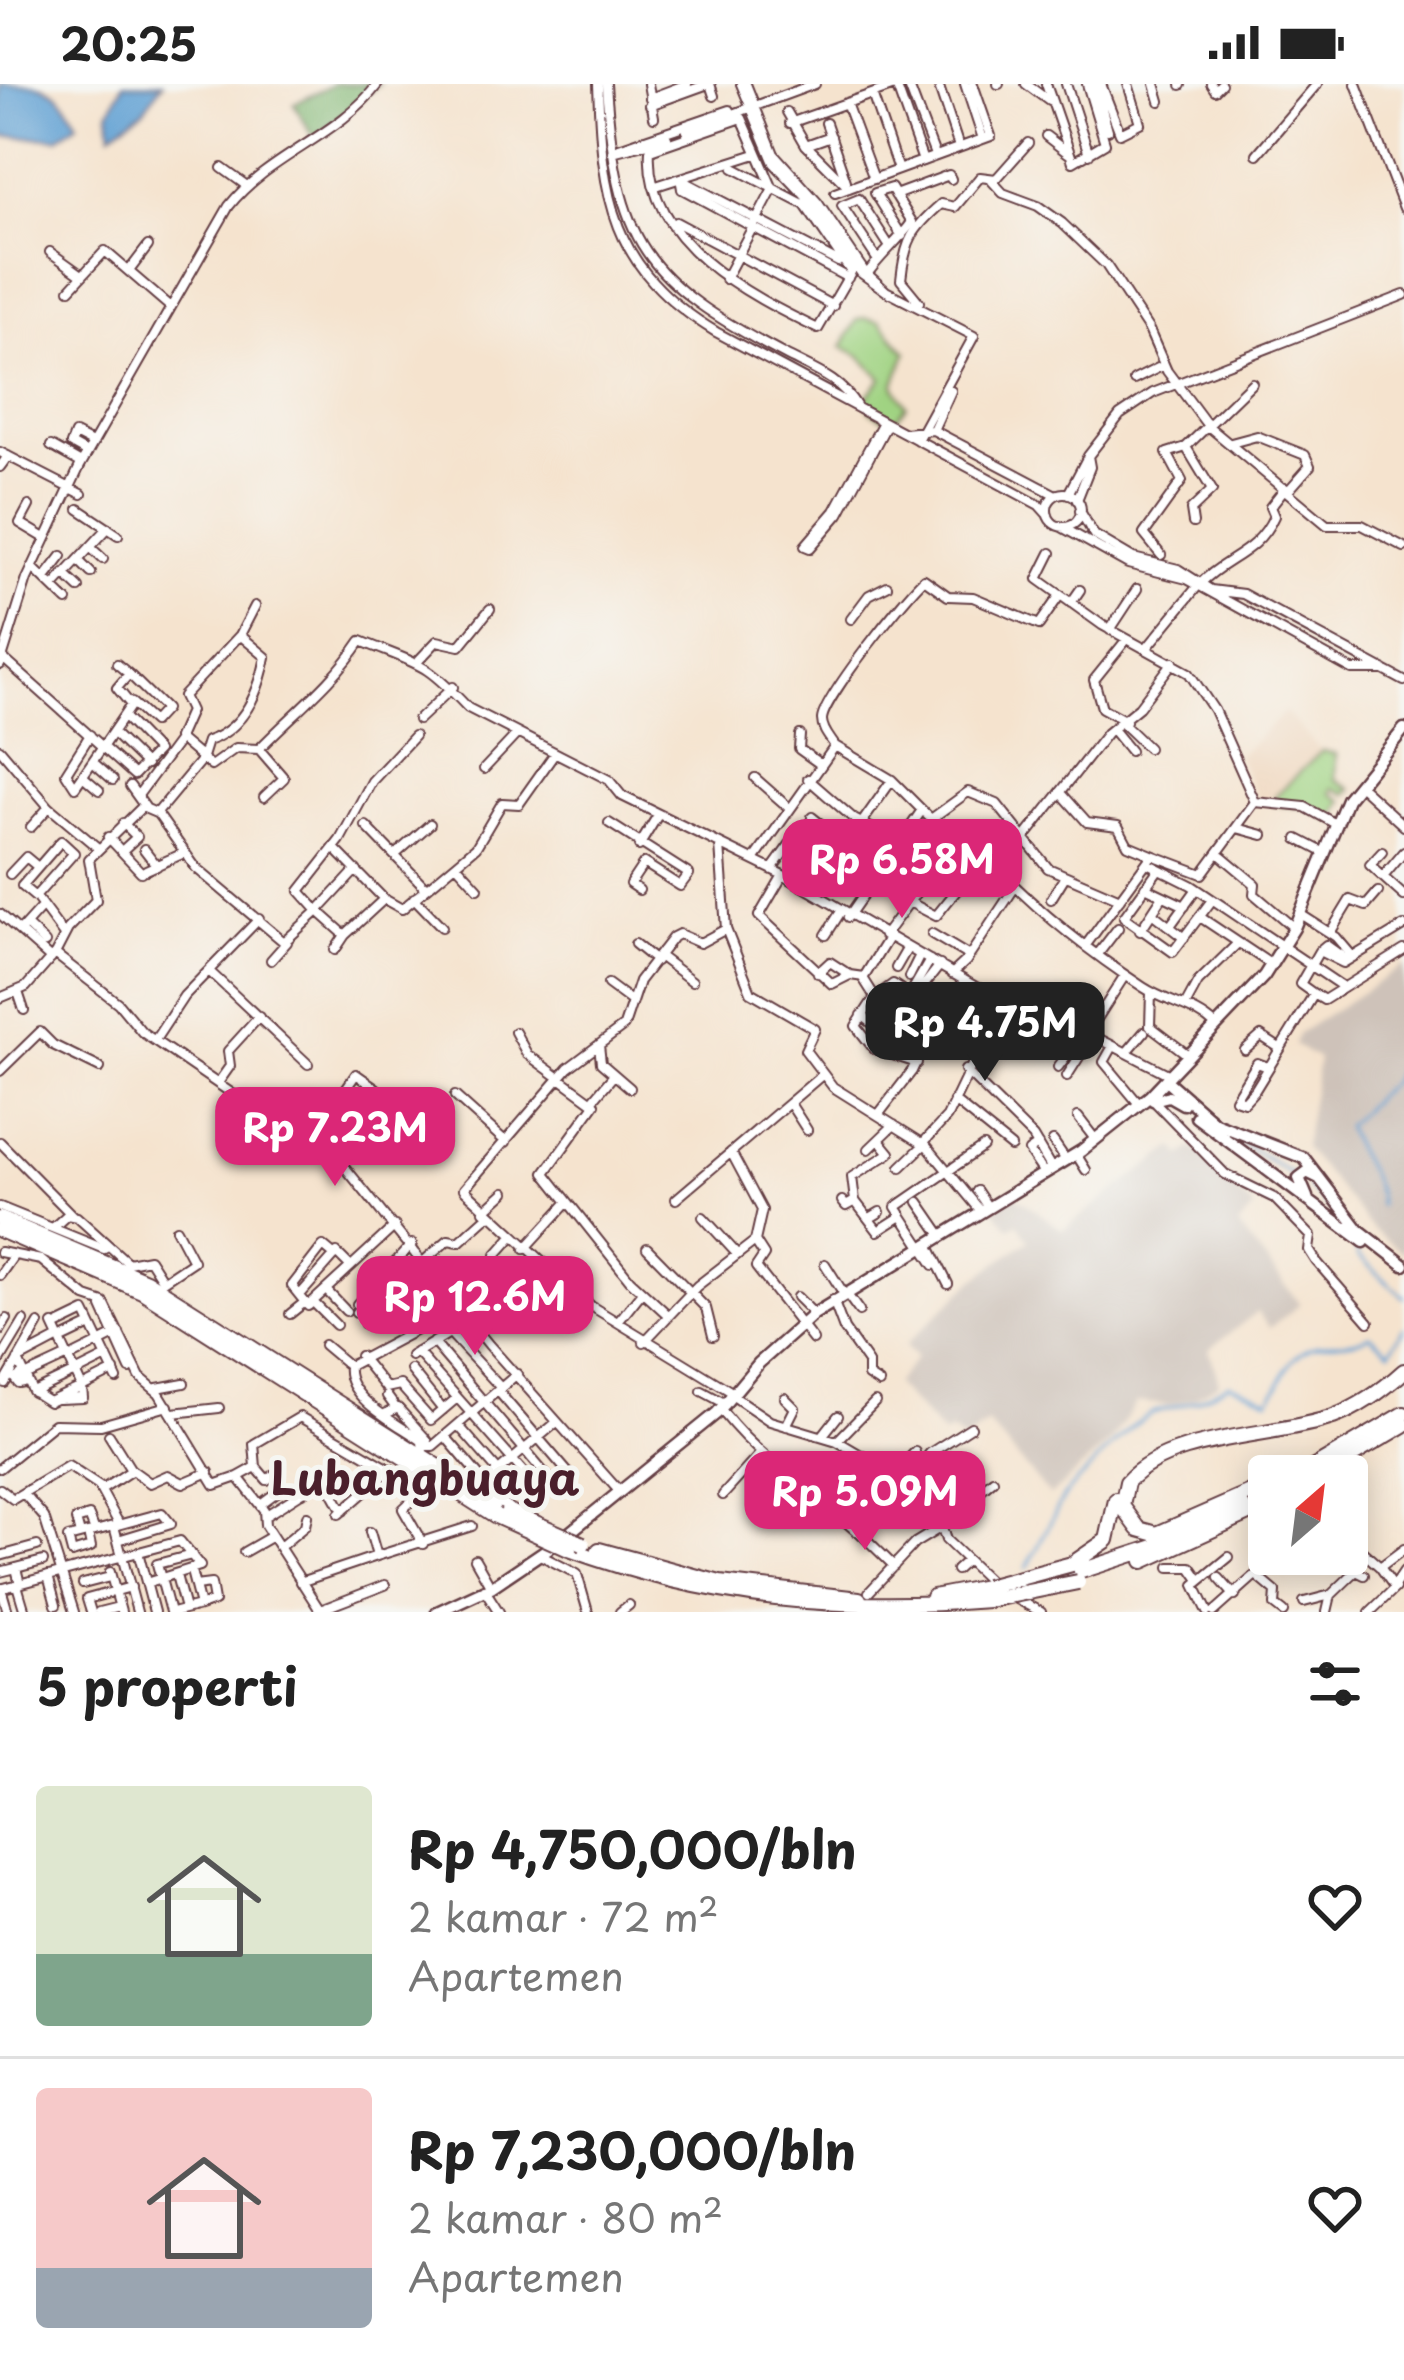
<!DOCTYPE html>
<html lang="id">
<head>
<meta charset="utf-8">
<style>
  :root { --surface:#fff; --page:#f2f2f2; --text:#222; --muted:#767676; --line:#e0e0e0; --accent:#db2777 }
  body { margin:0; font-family:"Playpen Sans",sans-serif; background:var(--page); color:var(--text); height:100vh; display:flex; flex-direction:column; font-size:45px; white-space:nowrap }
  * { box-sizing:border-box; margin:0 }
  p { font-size:39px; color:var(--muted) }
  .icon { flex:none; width:66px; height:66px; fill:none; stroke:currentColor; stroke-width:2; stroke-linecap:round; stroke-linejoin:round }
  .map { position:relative; height:1528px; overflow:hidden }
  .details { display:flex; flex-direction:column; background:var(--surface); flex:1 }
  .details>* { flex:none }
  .needle { width:78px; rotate:28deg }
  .fabs { position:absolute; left:1248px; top:1371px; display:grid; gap:24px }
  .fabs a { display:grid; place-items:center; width:120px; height:120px; border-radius:12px; background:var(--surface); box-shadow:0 6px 30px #0003; font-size:60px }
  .price { position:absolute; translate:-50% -102px; padding:0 27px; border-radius:24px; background:var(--accent); color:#fff; font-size:39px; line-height:78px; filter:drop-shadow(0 3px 6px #0008) }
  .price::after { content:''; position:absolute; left:50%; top:72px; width:36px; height:27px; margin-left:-18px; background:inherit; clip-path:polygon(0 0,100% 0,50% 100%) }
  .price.on { background:#222; color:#fff }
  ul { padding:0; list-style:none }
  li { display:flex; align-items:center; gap:36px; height:300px; padding:0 36px }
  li+li { border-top:3px solid var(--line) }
  li span { display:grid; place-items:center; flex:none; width:336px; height:240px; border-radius:12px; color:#555 }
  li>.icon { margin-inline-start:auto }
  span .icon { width:144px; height:144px; fill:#fffc; stroke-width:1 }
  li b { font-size:51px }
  h2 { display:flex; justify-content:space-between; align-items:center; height:144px; padding:0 36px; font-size:51px }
  .status { display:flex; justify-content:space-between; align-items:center; height:84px; padding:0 60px; background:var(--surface); direction:ltr }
  .status svg { height:33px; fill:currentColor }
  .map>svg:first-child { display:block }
</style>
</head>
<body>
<div class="status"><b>20:25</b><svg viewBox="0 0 49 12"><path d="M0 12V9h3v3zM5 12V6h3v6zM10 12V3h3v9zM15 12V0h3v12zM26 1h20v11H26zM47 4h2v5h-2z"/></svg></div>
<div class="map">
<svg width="1404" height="1528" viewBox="0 0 1404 1528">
  <rect width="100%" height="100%" fill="#f6f6f2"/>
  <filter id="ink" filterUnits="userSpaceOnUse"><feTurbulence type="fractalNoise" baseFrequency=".00833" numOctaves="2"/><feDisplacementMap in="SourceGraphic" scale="24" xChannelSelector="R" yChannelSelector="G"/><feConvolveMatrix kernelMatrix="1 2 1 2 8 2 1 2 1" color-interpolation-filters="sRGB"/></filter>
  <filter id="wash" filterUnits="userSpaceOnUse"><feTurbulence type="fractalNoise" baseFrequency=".004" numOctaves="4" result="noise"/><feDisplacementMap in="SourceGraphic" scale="48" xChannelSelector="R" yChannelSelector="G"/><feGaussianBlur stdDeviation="2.7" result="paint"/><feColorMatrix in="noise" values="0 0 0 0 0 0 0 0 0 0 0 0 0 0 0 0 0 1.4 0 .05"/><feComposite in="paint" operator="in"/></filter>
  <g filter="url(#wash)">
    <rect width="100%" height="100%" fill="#f5e3ce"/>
    <path fill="#f0d6bc" d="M1285 628 1321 667 1266 719 1257 713 1238 672Z"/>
    <path fill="#cec2b9" d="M1404 881V1169L1374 1147 1304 1063 1318 975 1294 961 1299 949Z
      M1174 1063 1182 1072 1193 1064 1204 1072 1254 1125 1238 1142 1300 1220 1270 1244 1257 1228 1209 1265 1219 1298 1194 1314 1168 1321 1137 1318 1109 1359 1050 1412 988 1340 964 1357 950 1347 944 1352 894 1300 916 1274 905 1261 974 1196 1029 1156 1018 1139 1009 1144 994 1124 1016 1112 1063 1146Z"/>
    <path fill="#a0d382" stroke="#757956" stroke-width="3" d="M865 234 880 237 907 269 894 301 906 321 893 339 870 327 866 314 882 294 859 271 842 263 857 236Z
      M1322 667 1336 670 1335 695 1351 705 1346 710 1333 704 1331 709 1343 717 1332 736 1311 724 1273 720 1276 711Z"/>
    <path fill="#80b570" stroke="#656a4e" stroke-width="3" d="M334 0H378L315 55 294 20Z"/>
    <path fill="#61a0d3" stroke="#56607f" stroke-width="3" d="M0 0C49 0 56 0 78 39L58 54 0 52Z
      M123 0H162L143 27 111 49 109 28Z"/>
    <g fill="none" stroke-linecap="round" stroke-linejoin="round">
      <path stroke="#61a0d3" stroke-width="3" d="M1404 923 1399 934 1404 946
        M1238 1057 1294 1092
        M1308 1103 1335 1129
        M1379 1121C1379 1095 1354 1069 1346 1042L1393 996 1404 964
        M1356 1158 1358 1172 1404 1213
        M1027 1484 1065 1410 1130 1344 1152 1329 1198 1316 1229 1299 1269 1315C1281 1303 1283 1285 1296 1273 1318 1251 1347 1265 1370 1251L1390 1267 1404 1243"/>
    </g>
  </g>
  <g filter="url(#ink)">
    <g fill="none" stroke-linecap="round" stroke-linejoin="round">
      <defs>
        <path id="minor" d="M598 0C602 114 610 184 716 248L1039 421 1048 431
          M606 0C617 160 643 196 785 271 814 286 841 295 857 323
          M648 0 654 33
          M710 0 714 12
          M741 0 774 79 814 121 861 189 886 207 864 187 818 119 774 70 746 0
          M908 0 935 71
          M938 0 959 63
          M965 0 983 55
          M998 0H999
          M1026 0 1049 17
          M1046 0 1073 78 1105 59 1087 0
          M1066 0 1089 70
          M1095 0 1108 46 1103 41
          M1101 0 1120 49 1140 39 1128 0
          M1155 0 1160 17
          M1181 0V1
          M1211 0 1215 6 1221 0
          M1356 0 1404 124
          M896 1 923 77
          M872 10 898 86
          M650 14 687 0
          M846 19 874 95
          M650 21 708 0
          M787 28 806 61 849 104
          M790 39 900 0
          M826 39 846 97
          M687 47 815 0
          M1046 52 1068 69
          M806 61 831 52
          M619 64 730 26
          M612 68 667 54
          M1257 70 1317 0
          M222 84 247 102
          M992 97 1003 109 1038 122 1062 139 1106 181 1149 246 1167 287 1208 342 1327 441H1362L1404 463
          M656 102 756 70
          M682 105 681 99H687L838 178
          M682 105 848 194
          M835 109 991 52 973 0
          M895 111 949 91 951 95
          M676 138 833 222
          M50 168 82 191
          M877 175 842 122 859 115 890 163
          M129 187 148 162
          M866 192C879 172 898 158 912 138L891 104 875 109 902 152
          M725 195 773 105 742 34 650 66C644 158 748 211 818 245L851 188 805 121 734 84
          M70 205 105 167 169 222
          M886 207 974 252 917 356
          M919 218 901 196C905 157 912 145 941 120L955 123 980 93 996 95 1028 59
          M1134 296 1164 281
          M883 338 835 427 805 462 810 464 839 430 887 340
          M933 346 951 307
          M905 349 933 346 1056 411
          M1231 359 1257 352 1305 371 1310 382 1288 407
          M51 362 81 379
          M1186 363 1212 406 1191 426 1193 439
          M0 368 82 410
          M87 369 71 360 75 350 92 359
          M1088 372 1120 331 1153 309 1404 211
          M0 383 8 372
          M1047 426a17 17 0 1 1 34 0a17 17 0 1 1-34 0Z
          M1068 410 1088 372 1090 383 1077 416
          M29 422 20 439 45 454
          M79 425 118 451
          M1080 427 1094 451 1133 474 1178 485 1211 506 1243 510 1404 597
          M1060 442 1128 480 1187 495 1352 586H1384
          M90 463 103 475
          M1051 469 1038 495 1102 541 1189 589 1214 626 1255 718 1305 723 1334 739
          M1161 471 1144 450 1182 397 1167 369 1186 363 1252 299
          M78 476 91 489
          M32 483 67 517
          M64 490 79 504
          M45 494 62 472
          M1201 499C1226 473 1257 470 1274 432L1270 423 1285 404
          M53 503 108 444
          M1071 519 1080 506
          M255 522 240 551 266 573C259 608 243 646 207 657L201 676 157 729 196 784 284 858 318 827 345 851 384 815 402 825 476 763 502 719 519 720 555 669
          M851 535 869 511 887 502
          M1110 546 1137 505
          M240 551 183 612 190 627 178 654 211 682 236 664 259 665C295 628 333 599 361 557 421 582 423 576 468 624L609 696 622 712 783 791 976 903 1047 928 1170 991
          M1147 564 1197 503
          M4 575 134 691 157 667 124 633
          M419 576 437 557 460 562 490 525
          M0 581 27 495 80 382 229 122C268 72 339 52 378 0
          M129 590 165 625 153 638 132 619
          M418 636 453 603
          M1126 637 1102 624 1094 596 1127 555
          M1123 640 1148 664
          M1112 645 1130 667
          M113 649 146 681
          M90 651 66 689 75 703 131 621 117 604 129 590 117 580
          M800 651 799 665 820 680
          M835 662C830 654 822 646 822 636 822 616 906 511 924 495L948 512 973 513 1039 541 1060 511
          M835 662 892 696 931 735 968 708 997 720 1048 784 1120 815
          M0 665 49 723 98 764
          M259 665 284 694 264 713
          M95 680 113 696
          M484 685 516 651
          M85 694 99 706
          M755 694 788 723
          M808 695 854 735 898 758
          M1359 701 1404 742
          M130 702 145 723
          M139 710 179 656
          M1063 711 1087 738 1118 742 1128 761 1152 771
          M812 733 827 745
          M932 736 963 753
          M123 739 137 753 125 764
          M609 739 689 790 680 802 644 779 630 800 639 806
          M366 742 426 804
          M31 743 49 723
          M1237 744 1263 751
          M108 753 141 788
          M1298 755 1323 768
          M61 757 74 769 35 813 22 802Z
          M1022 757 1107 649 1139 623 1173 578
          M951 760 971 762 988 781
          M720 761 726 845 751 908 815 945 805 966 833 1003 927 1062 980 1126
          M639 762 658 731
          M334 764 384 815
          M144 765 157 782
          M1382 768 1370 781 1383 793
          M1404 768 1383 793 1404 812
          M1218 769 1255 800 1254 810 1294 844
          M396 770 430 740
          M754 776 835 662
          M1147 779 1191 801 1343 903
          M457 781 478 804
          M996 783C1039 828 1091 869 1143 903 1169 920 1194 921 1216 942
          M772 785 790 760H810L827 745 849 757 892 696
          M146 786 184 769
          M356 786 318 827 300 807 340 756 372 697 414 652
          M1158 786 1124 833 1173 868 1212 816
          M10 790 26 773 38 783
          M783 791 759 832 832 900 850 891 864 893 888 854
          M1145 803 1185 822
          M414 814 442 843
          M1051 815 1064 794
          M38 816 64 851
          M911 819 936 832 974 785
          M1152 829 1184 854
          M0 830 51 875
          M1300 830 1336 853 1353 873
          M848 833 922 726
          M1200 833 1272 881
          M26 841 45 859
          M1170 842 1196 806
          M726 845 700 859 679 850 673 853 639 897 624 942 568 984 464 1105 591 1222 735 1310
          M20 847 40 825
          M1140 847 1163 812
          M1330 849 1350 816 1366 822 1378 808
          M932 850 969 872
          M826 851 840 829
          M884 852 936 782 952 775 974 785 996 783 1014 746
          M635 860 656 877
          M1086 861 1152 771 1202 790 1255 718
          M335 866 345 851
          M1320 866 1326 861 1347 876
          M55 870 68 845 96 816 89 775 142 723 156 729
          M1098 870 1118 844
          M659 872 692 897
          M271 876 287 858
          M896 884 907 865
          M210 888 308 980
          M818 889 830 878 850 891
          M952 890 966 877 1015 803
          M909 893 920 871
          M863 894 875 913 856 942 874 965 917 979
          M608 900 631 917
          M18 908 24 926
          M1151 908 1150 942 1188 971
          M1314 910 1300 900 1319 867 1343 879 1404 842
          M909 912 930 876
          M875 913 893 900 975 956
          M0 914 26 903 55 870 118 919 142 948 259 1028 292 1059 331 1066 489 1261 619 1407
          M1186 920 1198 898 1238 859
          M862 931 896 959
          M515 948 527 970 595 1020 545 1089 630 1196 668 1231
          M1088 949 1125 891
          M886 950 940 881
          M155 956 184 912 259 835
          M599 961 601 979 630 1004
          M1113 962 1104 978 1139 1020
          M1245 966 1261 952 1278 963
          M1127 968 1144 948
          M1058 983 1070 967 1058 956 1069 939
          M1268 983 1257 979 1235 1015 1244 1018 1255 1006 1314 910 1324 916 1404 866
          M965 986 1033 1053 1052 1085
          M0 987 40 948 53 961 100 984
          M1067 992 1093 951
          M218 999 230 982 228 967 259 933
          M455 1012 506 1058
          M593 1016 613 992
          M1153 1016 1225 1090 1274 1114 1311 1152 1309 1166 1316 1177 1369 1238
          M954 1017 1011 1063
          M791 1021 807 1046
          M329 1028 351 1043 360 1031 337 1015
          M878 1031 912 987 924 961 953 940
          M1078 1033 1095 1055
          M1053 1057 1066 1076
          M0 1058 72 1131
          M923 1059 947 1033 980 964 975 955 998 910
          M1038 1061 1029 1067 1044 1089
          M305 1064 356 990 376 1004 368 1017
          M869 1065 894 1041
          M1076 1070 1086 1086
          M901 1083 925 1060
          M977 1107 987 1122
          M676 1115 822 991
          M842 1117 846 1122 855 1117 852 1093 890 1069 881 1058
          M855 1117 878 1147 900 1133
          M919 1118 941 1150
          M0 1123 104 1165
          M484 1127 505 1108
          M703 1133 737 1170
          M870 1134 880 1128
          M55 1142 67 1131 77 1133 128 1179 149 1175 163 1197 193 1177 176 1145
          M755 1157 764 1171 756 1183 813 1256
          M928 1160 948 1200
          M647 1164 706 1224 713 1252
          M525 1165 566 1120
          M0 1168 41 1176 86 1213 104 1219 140 1293 159 1309 215 1401 238 1393 264 1426 265 1441 321 1528
          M496 1171 512 1153
          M335 1172 323 1162 292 1202 308 1222 395 1142
          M424 1177 448 1156 459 1158 489 1131
          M825 1180 844 1210
          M934 1181 896 1123 983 1063
          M0 1191 14 1171
          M326 1206 346 1227
          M371 1207 408 1247
          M846 1209 859 1227
          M300 1211 337 1169 348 1180
          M797 1213 814 1230
          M833 1216 844 1245 868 1279V1292L879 1299
          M314 1219 336 1241
          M357 1220 412 1160
          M551 1220 568 1203
          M102 1223 130 1285
          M356 1228 374 1210
          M290 1230 305 1218
          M618 1238 642 1208
          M365 1240 384 1220
          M53 1241 82 1303 114 1287
          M54 1243 85 1228 117 1295
          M0 1247 7 1235
          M450 1249 501 1304
          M60 1256 91 1241
          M433 1258 562 1410
          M644 1258 697 1202 755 1157 762 1126 731 1068
          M324 1261 349 1282
          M417 1268 541 1408
          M360 1272 386 1304 400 1301 431 1336 457 1314
          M411 1272 471 1236
          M23 1273 59 1254
          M69 1274 119 1249
          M18 1276 32 1307 49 1318 82 1303
          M0 1277 24 1237
          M411 1286 443 1326
          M75 1289 107 1273
          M21 1291 23 1298 18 1299 15 1295Z
          M25 1292 68 1272
          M5 1299 39 1240
          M157 1304 184 1299
          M498 1307 571 1392
          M702 1307 726 1320
          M33 1308 75 1288
          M387 1312 395 1323
          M733 1312 770 1337 837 1357 890 1388 936 1426 946 1456 993 1501
          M785 1314 795 1324 786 1342
          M59 1315 83 1314 82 1303
          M721 1326C754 1367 777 1384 823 1408L831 1425 856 1447 882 1434 911 1405
          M173 1329 219 1324
          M385 1330 398 1324 427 1356
          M458 1341 521 1413
          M109 1351 131 1386
          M823 1351 838 1332
          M445 1352 480 1393
          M837 1357 875 1318
          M426 1362H433L517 1290
          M423 1369 422 1357C399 1340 345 1315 349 1282L540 1180
          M256 1383 267 1396 279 1387
          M0 1384 54 1340 101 1341 168 1322
          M893 1391 915 1368
          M238 1393 256 1383 254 1360 300 1333 403 1393 411 1388
          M324 1393 343 1427
          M405 1393 421 1408 403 1425 423 1460
          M489 1395 557 1338
          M905 1400 930 1369 971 1343
          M0 1405 13 1415 68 1382 103 1405 132 1386 150 1399 168 1391 183 1399 209 1388
          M100 1405 119 1440
          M24 1410 44 1433 74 1528
          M723 1411 760 1370
          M262 1419 277 1408
          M339 1430 391 1385
          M265 1432 336 1387
          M1260 1432 1269 1440
          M908 1434 921 1413
          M1347 1436 1350 1432
          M942 1438 993 1396
          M859 1448 894 1482
          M88 1449 91 1463 72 1469 68 1454 114 1442
          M80 1450 76 1436 89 1432 95 1447
          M1347 1454 1380 1483 1404 1465
          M118 1456 171 1440 162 1429 114 1442 137 1528
          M1353 1460 1350 1468 1360 1476 1367 1472
          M281 1462 305 1442 307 1432
          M138 1468 154 1528
          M244 1468 272 1452
          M540 1471 577 1490 588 1528
          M0 1472 37 1462
          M377 1472 472 1442
          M475 1475 491 1503
          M1170 1483H1191L1200 1496
          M956 1486 967 1476
          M0 1488 16 1484
          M110 1488 121 1528
          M176 1491 185 1525
          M48 1492 56 1521
          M1257 1492 1276 1508 1275 1521 1284 1528
          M1219 1494 1235 1512
          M300 1498 377 1472 370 1448
          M20 1500 16 1484 43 1477
          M83 1500 110 1493
          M17 1501 25 1528
          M195 1502 211 1500 214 1517 200 1522
          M1394 1502 1404 1487
          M1 1504 8 1528
          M0 1505 180 1457 200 1482 146 1499
          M485 1506 499 1528
          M869 1508 915 1459 943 1442
          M1010 1512 1041 1528
          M1304 1518 1331 1511
          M320 1526 385 1501
          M91 1528 87 1515 131 1503
          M99 1528 119 1523
          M170 1528 157 1480 192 1471
          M176 1528 200 1522 191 1487
          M620 1528 629 1521
          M1208 1528 1195 1501 1229 1473
          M1214 1528 1279 1470
          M1327 1528 1331 1511 1356 1487 1364 1491
          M1370 1528 1395 1504 1380 1483"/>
        <path id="major" d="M1166 996 1215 1039 1304 1074 1359 1146 1404 1181
          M1153 1016 1169 1012 1183 1020
          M1196 1033 1364 1158
          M1307 1113 1299 1094 1307 1088 1319 1094
          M437 1528 491 1503 559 1457 717 1329 759 1279 814 1230 1081 1067 1150 1012 1264 892 1294 844 1347 715 1404 645"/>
        <path id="highway" d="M0 1135 146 1197 508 1427
          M0 1146 142 1207 496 1432
          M1321 1390 1404 1341
          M1299 1392 1404 1330
          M1269 1401 1157 1450 1139 1445 1122 1422 1127 1398C1171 1349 1272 1354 1333 1333 1360 1323 1383 1306 1404 1287
          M569 1465C708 1516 842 1528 988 1516
          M599 1466 720 1499 859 1515
          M1143 1477 1269 1420
          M1072 1480 1107 1456 1116 1416
          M1075 1489 1164 1460 1243 1423
          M933 1513 986 1503"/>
      </defs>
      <use href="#minor" stroke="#643c43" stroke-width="12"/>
      <use href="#major" stroke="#643c43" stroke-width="15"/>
      <use href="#highway" stroke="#643c43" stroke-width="18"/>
      <use href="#minor" stroke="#fff" stroke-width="8"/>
      <use href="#major" stroke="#fff" stroke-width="10"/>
      <use href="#highway" stroke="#fff" stroke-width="14"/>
      <defs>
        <path id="highway-bridge" d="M508 1427 583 1460
          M496 1432 569 1465
          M986 1503 1072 1480
          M988 1516 1078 1498"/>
      </defs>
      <use href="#highway-bridge" stroke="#643c43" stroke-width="18" stroke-linecap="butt"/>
      <use href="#highway-bridge" stroke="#fff" stroke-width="14"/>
    </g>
  </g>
  <g text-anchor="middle" stroke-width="10" stroke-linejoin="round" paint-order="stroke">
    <g font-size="45" font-weight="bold" fill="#4a1f2b" stroke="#f6f6f2">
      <text x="425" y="1411">Lubangbuaya</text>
    </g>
  </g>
</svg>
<div class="fabs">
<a><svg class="needle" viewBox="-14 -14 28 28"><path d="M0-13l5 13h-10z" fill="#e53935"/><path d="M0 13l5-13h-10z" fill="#767676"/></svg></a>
</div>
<b class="price" style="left:902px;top:837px">Rp 6.58M</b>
<b class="price on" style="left:985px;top:1000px">Rp 4.75M</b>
<b class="price" style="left:335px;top:1105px">Rp 7.23M</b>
<b class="price" style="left:475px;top:1274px">Rp 12.6M</b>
<b class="price" style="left:865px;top:1469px">Rp 5.09M</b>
</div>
<section class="details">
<h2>5 properti<svg class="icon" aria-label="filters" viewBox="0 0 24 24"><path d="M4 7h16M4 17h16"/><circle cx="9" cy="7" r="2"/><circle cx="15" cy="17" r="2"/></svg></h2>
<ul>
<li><span style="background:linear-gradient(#dfe7d0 70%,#7fa58c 0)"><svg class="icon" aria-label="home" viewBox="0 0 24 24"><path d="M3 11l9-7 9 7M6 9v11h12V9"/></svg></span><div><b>Rp 4,750,000/bln</b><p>2 kamar · 72 m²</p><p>Apartemen</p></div><svg class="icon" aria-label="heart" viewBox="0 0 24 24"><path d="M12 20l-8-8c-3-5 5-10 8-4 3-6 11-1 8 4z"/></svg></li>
<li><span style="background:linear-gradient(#f6c9c9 75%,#9aa5b1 0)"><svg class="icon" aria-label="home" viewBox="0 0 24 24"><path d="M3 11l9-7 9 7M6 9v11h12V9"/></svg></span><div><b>Rp 7,230,000/bln</b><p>2 kamar · 80 m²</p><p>Apartemen</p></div><svg class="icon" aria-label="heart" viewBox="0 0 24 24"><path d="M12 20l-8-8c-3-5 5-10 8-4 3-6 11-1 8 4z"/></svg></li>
</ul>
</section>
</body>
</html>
